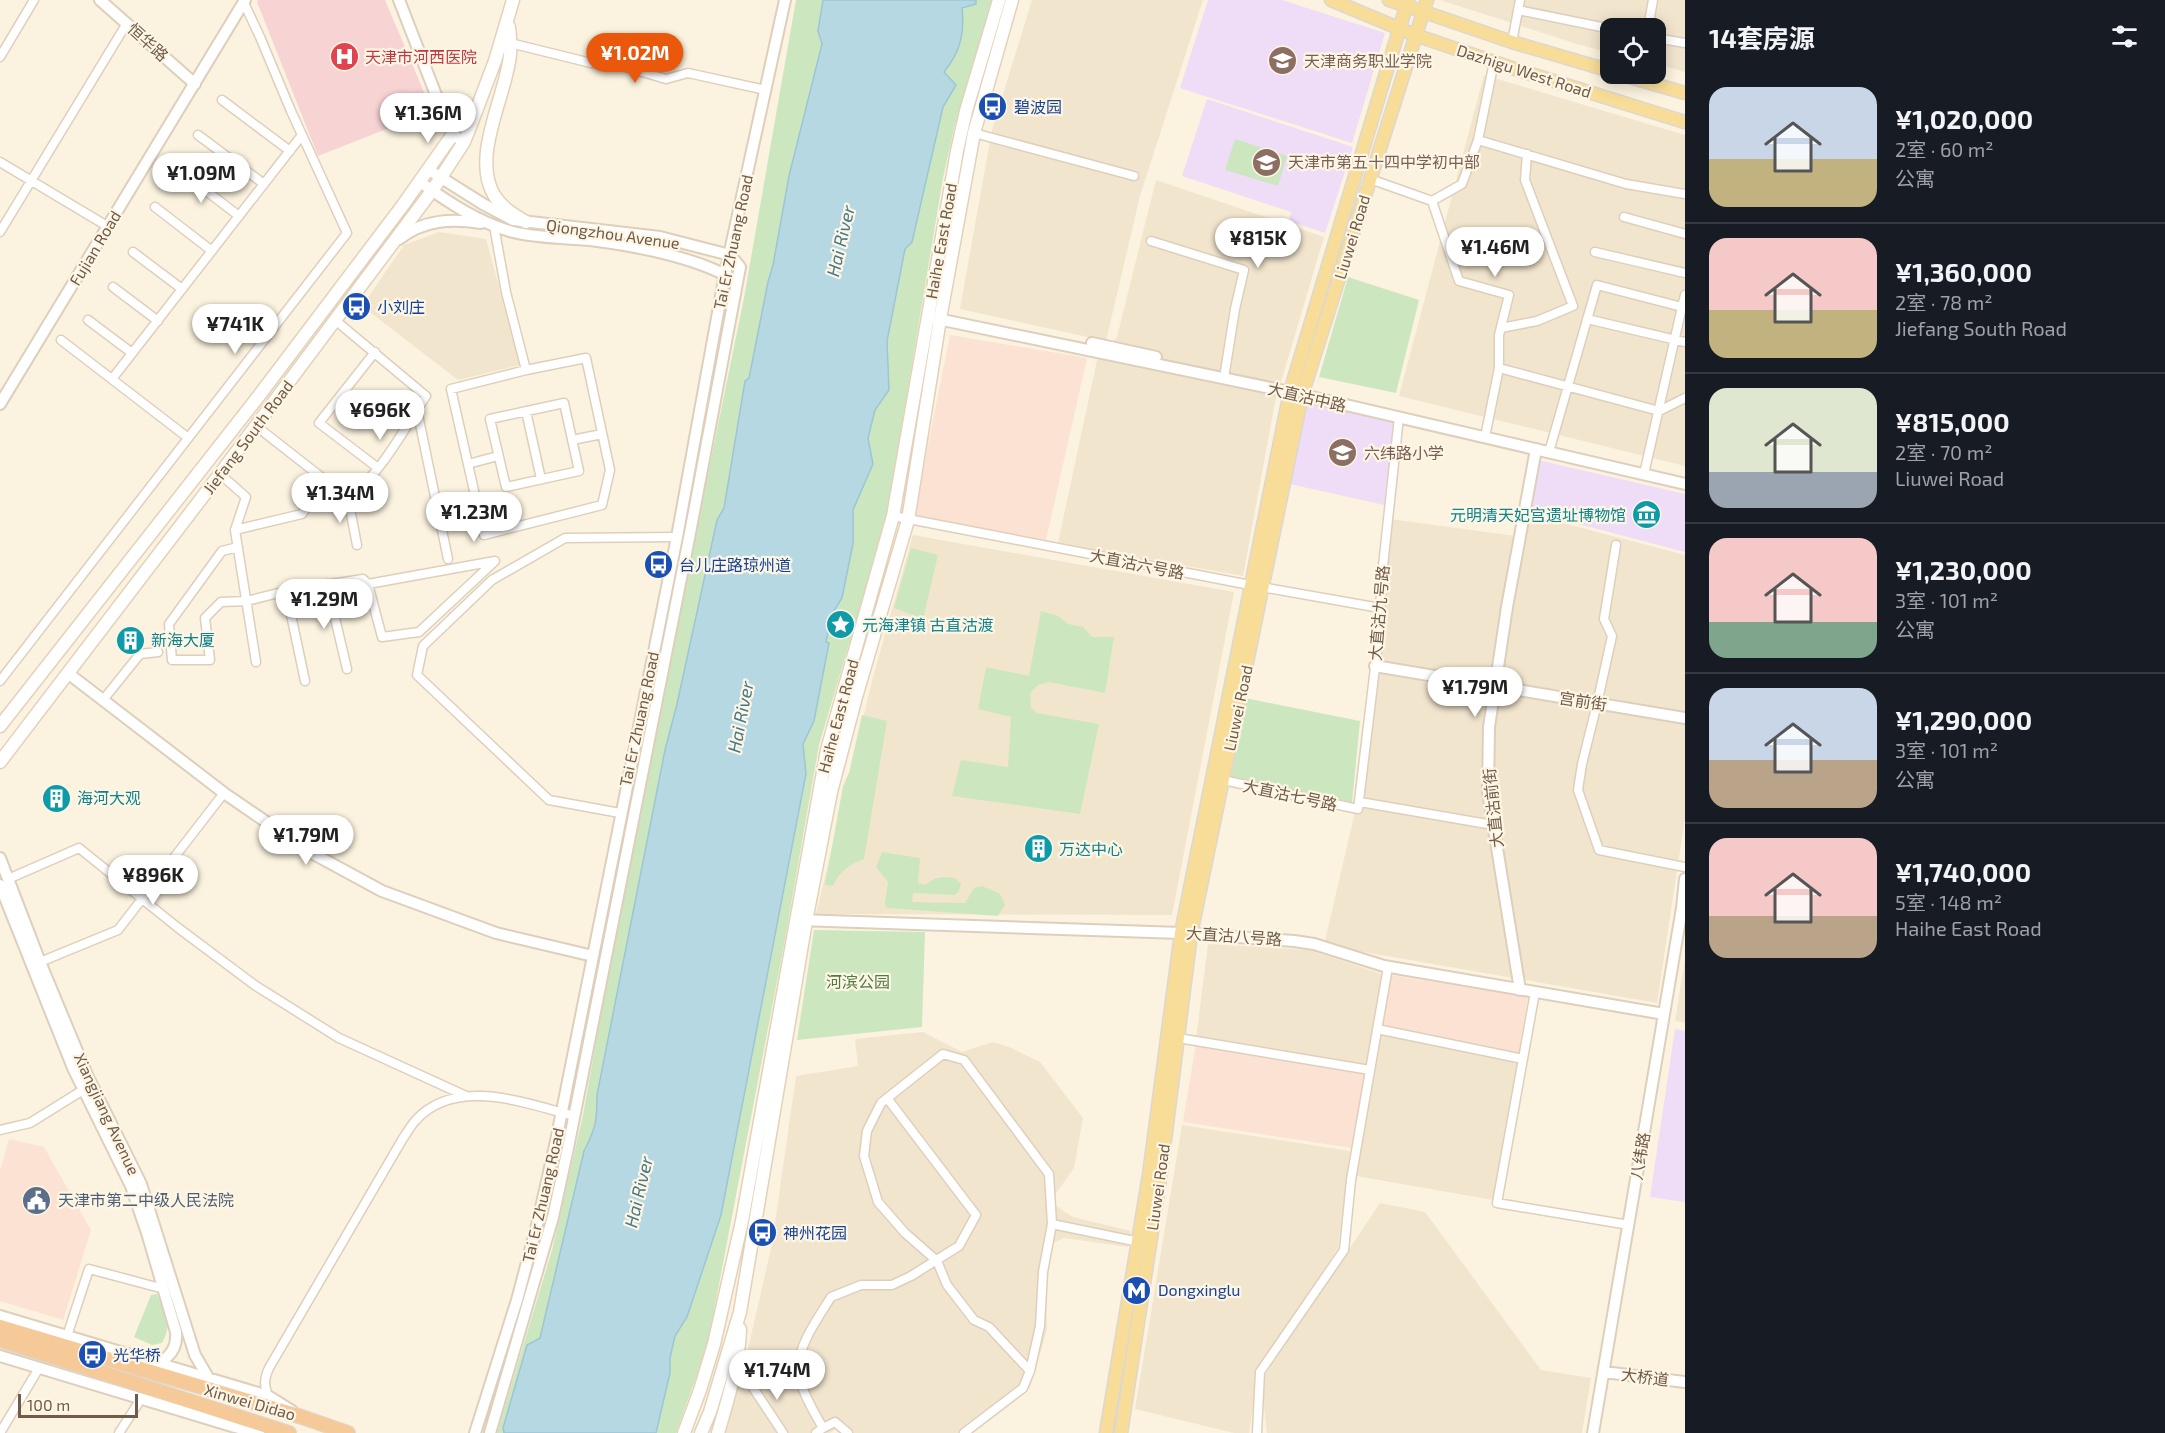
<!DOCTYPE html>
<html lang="zh">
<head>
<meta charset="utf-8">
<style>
  :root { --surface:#171b24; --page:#242831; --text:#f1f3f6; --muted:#9ea1a6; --line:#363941; --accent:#ea580c }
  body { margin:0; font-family:"Exo 2","Noto Sans SC",sans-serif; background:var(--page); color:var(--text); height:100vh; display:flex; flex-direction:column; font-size:22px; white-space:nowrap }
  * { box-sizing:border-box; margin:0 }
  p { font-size:20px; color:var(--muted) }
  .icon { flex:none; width:33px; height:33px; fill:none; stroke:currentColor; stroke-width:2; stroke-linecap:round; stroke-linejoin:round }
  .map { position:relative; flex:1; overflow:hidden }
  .panel { display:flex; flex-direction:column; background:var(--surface); width:480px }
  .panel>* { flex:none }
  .buttons { position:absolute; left:1600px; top:18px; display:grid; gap:12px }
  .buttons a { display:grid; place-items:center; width:66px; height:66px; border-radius:12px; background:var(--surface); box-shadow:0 3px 15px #0003; font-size:30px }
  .scale { position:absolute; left:18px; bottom:15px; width:120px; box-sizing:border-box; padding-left:6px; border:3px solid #705a48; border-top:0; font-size:16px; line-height:21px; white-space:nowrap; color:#705a48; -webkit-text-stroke:4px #fef6e5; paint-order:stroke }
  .price { position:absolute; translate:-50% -51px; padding:0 14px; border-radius:21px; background:#fff; color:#222; font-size:20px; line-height:39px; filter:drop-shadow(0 2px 3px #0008) }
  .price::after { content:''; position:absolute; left:50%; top:36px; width:18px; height:14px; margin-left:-9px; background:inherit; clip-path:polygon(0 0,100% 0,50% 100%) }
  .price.on { background:var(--accent); color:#fff }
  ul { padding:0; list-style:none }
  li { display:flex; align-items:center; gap:18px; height:150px; padding:0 24px }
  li+li { border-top:2px solid var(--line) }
  li span { display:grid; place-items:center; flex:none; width:168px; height:120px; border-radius:18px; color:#555 }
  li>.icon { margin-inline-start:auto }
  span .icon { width:72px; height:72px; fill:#fffc; stroke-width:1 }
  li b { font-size:26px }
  h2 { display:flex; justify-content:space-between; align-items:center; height:72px; padding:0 24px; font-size:26px }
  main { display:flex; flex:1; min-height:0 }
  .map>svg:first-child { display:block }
</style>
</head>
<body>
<main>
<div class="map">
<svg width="1685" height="1433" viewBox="0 0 1685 1433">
  <rect width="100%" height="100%" fill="#fbf3df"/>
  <path fill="#f2e5ce" d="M1032 0H1203L1140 196 1106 341 960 309 992 130Z
    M1440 0H1685V72L1656 64V28H1611V53L1577 44Z
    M1484 75 1685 135V466L1399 396Z
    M1156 180 1324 237 1275 402 1243 576 1058 543 1097 360 1117 337Z
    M439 232 486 239 520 365 458 380 362 306 404 245Z
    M1525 513 1685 555V818L1657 1003 1324 945 1355 812 1390 519 1516 536Z
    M913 535 1234 592 1172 915 816 914 873 677Z
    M1208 944 1309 950 1385 975 1367 1067 1196 1039Z
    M1685 959V1023L1675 1021Z
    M923 1032 962 1052 993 1042 1009 1047 1040 1062 1083 1118 1074 1168 1055 1195 1056 1206 1073 1217 1131 1231 1128 1247 1064 1238 1051 1244 1046 1293 1047 1330 1030 1387 971 1433H839L836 1429 830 1433H723L747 1353 772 1244 796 1076 858 1066 855 1039Z
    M1380 1035 1519 1057 1499 1201 1356 1176Z
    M1182 1125 1350 1151 1338 1248 1259 1369 1249 1433H1234L1135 1409Z
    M1380 1203 1425 1212 1541 1370 1591 1378 1582 1433H1267L1261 1381Z"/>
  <path fill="#fbe2d3" d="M950 335 1087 358 1046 540 914 516Z
    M1389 975 1528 997 1519 1053 1380 1025Z
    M1196 1044 1366 1072 1352 1148 1183 1122Z
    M9 1139 44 1147 91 1230 63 1320 0 1301V1171Z"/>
  <path fill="#efdcf7" d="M1208 0H1282L1385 33 1352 143 1180 88Z
    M1207 99 1353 147 1325 233 1289 221 1291 212 1182 176Z
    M1306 401 1394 421 1384 505 1290 484Z
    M1538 460 1685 494V552L1529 511Z
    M1675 1029 1685 1031V1202L1650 1197Z"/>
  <path fill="#f8d3d4" d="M258 0H385L432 111 318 156 257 2Z"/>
  <path fill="#cce7bf" d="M796 0H993L955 124 943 178 886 520 819 745 784 945 707 1347 676 1433H497L552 1250 583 1115 627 869 744 298Z
    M1235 139 1287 156 1278 186 1225 170Z
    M1348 277 1419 300 1396 393 1319 377Z
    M911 548 938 555 923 619 894 608Z
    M1041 611 1058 616 1068 624 1083 627 1092 637H1114L1105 693 1049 682 1038 685 1030 693 1031 708 1037 713 1099 724 1080 814 952 796 961 760 1008 767 1011 717 978 709 986 667 1029 676Z
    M1245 698 1360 721 1352 803 1230 778Z
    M862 715 887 721 864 859C851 864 838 872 833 886L825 885 843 786 849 773Z
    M882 852 920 858 918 883 926 885C935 876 943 877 955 878L961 884 959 891 955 895 913 893 912 902 965 903 974 888 982 886 1000 894 1005 905 998 916 887 908 885 904 888 882 876 867Z
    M814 930 925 932 922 1027 797 1040Z
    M157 1294C164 1312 173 1325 162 1343L152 1345 134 1337 151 1295Z"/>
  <path fill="#b5d8e3" stroke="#9cc6d4" stroke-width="1.5" d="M823 0H976V4L962 8C965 34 960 52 944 72L956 85 943 107 912 242 905 249 887 341 889 390 875 410 868 438 873 464 853 510V544L842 598 832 614 826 642 829 643 814 721 803 744 806 774 721 1215 687 1317 675 1336 670 1358V1373L656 1433H504L503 1428 527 1345 540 1338 584 1151C596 1128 597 1121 597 1095L665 750 677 704 717 520 724 508 745 381 749 378 768 282 773 265 789 176 822 44 818 31Z"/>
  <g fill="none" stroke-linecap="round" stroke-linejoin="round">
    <defs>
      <path id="minor" d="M1518 10 1611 29
        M1648 28 1653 0
        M1656 38 1685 43
        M1512 42 1520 0
        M510 43 591 63 622 66 666 79 688 73 766 90
        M0 57 34 0
        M222 100 290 151
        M974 133 1134 176
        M198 135 264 184
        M1478 140 1626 184 1685 194
        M0 162 102 223
        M179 170 239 216
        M1370 179 1432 201 1459 281 1509 295 1499 335V368L1485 437
        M1432 201 1462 184 1478 140 1494 62
        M155 207 212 251
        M1624 217 1685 234
        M494 226 506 292 526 370 451 389 484 535 602 505 610 470 586 358 526 370
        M0 232 127 23
        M1151 241 1244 270 1235 309 1224 378
        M133 252 182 289
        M1595 252 1685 273
        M113 287 158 321
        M1587 319 1685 342
        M88 320 132 353
        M1501 328 1537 321 1573 306 1525 180 1527 154
        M61 340 187 437
        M375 352 319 423 378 468
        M1499 368 1659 411 1685 398
        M112 379 302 135
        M564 403 579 471 506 487 490 419Z
        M417 410 448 559
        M526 411 541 479
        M256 426 348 498C382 473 403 430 426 396L335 320
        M572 440 602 434
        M1549 452 1597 285 1682 307 1685 295
        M468 464 498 456
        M220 474 246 497 235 530 256 662
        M1644 474 1682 307
        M348 498 357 545
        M893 516 1250 585 1380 608
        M235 530 302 514 326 481
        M1616 545 1604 619 1612 636 1597 704 1582 764 1578 790 1599 850 1685 867
        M238 547 222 551 169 624 172 660H210L205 618 221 602 247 601 286 591 363 579 368 584 495 561 419 632 382 637 368 584
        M327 584 347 669
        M286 591 305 681
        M0 681 347 233 291 111 260 37 244 3
        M103 700 140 654 158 652
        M1223 780 1358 809 1377 651 1383 566 1399 417
        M1360 802 1493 825
        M620 813 549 800 417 675 423 646 492 580 565 538 677 537
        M8 879 79 848 177 927 256 986 339 1038 466 1096
        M40 962 118 930 224 793
        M1535 992 1497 1203 1629 1225
        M1377 1029 1523 1059
        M1178 1038 1370 1070
        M0 1130 30 1123 83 1090
        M67 1336 89 1269 164 1289
        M1030 1371 989 1327 974 1320 947 1285 937 1261 905 1233 878 1202 864 1156 867 1131 881 1103 943 1054 964 1060 1049 1174 1052 1224 1139 1242
        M750 1383 783 1433
        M268 1396C264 1385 264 1379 269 1368L402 1140C406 1134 410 1127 415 1121 455 1076 525 1103 574 1116
        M823 1428 835 1422 848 1433
        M0 1433 39 1368
        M119 1433 141 1399
        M816 1433 823 1428C815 1414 797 1384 798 1368 799 1344 818 1318 831 1297L861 1285H892L911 1276 959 1246 976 1215 887 1098
        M964 1433 1023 1388 1030 1371 1040 1326 1043 1272 1052 1224
        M1257 1433 1260 1372 1344 1250 1351 1180 1388 967"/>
      <path id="tertiary" d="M100 0 195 84
        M399 0 445 118 453 134 459 139
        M429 170 483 204 513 220 660 237 730 255 740 267 690 533 568 1148 553 1217 490 1433
        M420 182C448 202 479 223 513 232 537 238 564 238 590 240 632 245 694 257 731 278
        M399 239C423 220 451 218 481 223
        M933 318 1290 392 1685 484
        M1092 343 1156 357
        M0 404 245 0
        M1375 666 1685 718
        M69 674 224 793 310 852 382 891 496 933 593 956
        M0 858 40 962 87 1075 141 1184 195 1355 209 1379 223 1392
        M0 885 73 1068 131 1186 148 1236 176 1332C178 1356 161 1364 140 1368
        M799 920 1181 933 1294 941 1314 944 1384 966 1664 1014
        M1520 990 1488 792 1489 727 1507 607 1536 449
        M0 1316 268 1396 292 1411
        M0 1356 235 1427 259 1433
        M1604 1372 1685 1382
        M475 1433 517 1300 538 1221 556 1141 677 537 725 274 785 0
        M1593 1433 1682 908 1685 879"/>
      <path id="secondary" d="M509 27C510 36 511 45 510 55 506 96 471 156 494 195 502 208 514 215 526 222
        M0 726 258 397 403 205 453 134
        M0 762 220 474 434 188 464 142 470 127 495 61 513 0
        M684 1433 700 1390 714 1344 742 1221 827 750 893 516 957 151 966 111 999 0
        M701 1433 710 1412 740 1312 806 921 831 792 856 697 908 520 940 319 974 133 1012 0
        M718 1433C728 1399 739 1365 740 1329"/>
      <path id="primary" d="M1331 0 1415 35 1518 70 1685 122
        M1389 0 1512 42 1611 71
        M1619 74 1685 93
        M1106 1433 1149 1175 1181 933 1290 392 1408 0
        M1121 1433 1160 1179 1191 934 1302 395 1427 0"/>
      <path id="trunk" d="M0 1327 302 1417 348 1433
        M0 1340 289 1433"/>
    </defs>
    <use href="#minor" stroke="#decfbc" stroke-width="11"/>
    <use href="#tertiary" stroke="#decfbc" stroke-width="14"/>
    <use href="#secondary" stroke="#e3d1ba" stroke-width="15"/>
    <use href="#primary" stroke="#ddd7d3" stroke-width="15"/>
    <use href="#trunk" stroke="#ddd7d3" stroke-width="16"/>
    <use href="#minor" stroke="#fff" stroke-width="8"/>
    <use href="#tertiary" stroke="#fff" stroke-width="10"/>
    <use href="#secondary" stroke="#fff" stroke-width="12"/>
    <use href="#primary" stroke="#f8dd99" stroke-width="12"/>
    <use href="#trunk" stroke="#f6ca98" stroke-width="14"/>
  </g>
  <defs>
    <symbol id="hospital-disc" viewBox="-11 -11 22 22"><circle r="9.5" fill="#e0444e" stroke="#fef6e5"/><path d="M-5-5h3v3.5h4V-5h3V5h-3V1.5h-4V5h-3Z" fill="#fff"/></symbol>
    <symbol id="school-disc" viewBox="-11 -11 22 22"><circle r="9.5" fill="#8d6e63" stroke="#fef6e5"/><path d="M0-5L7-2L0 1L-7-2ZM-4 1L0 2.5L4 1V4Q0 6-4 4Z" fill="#fff"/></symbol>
    <symbol id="bus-disc" viewBox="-11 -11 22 22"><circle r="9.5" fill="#1a4fb4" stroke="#fef6e5"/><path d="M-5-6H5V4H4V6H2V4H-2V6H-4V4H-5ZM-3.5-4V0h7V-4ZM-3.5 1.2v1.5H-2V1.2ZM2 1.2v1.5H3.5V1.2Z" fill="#fff"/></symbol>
    <symbol id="museum-disc" viewBox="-11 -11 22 22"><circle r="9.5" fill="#0f9aa8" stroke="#fef6e5"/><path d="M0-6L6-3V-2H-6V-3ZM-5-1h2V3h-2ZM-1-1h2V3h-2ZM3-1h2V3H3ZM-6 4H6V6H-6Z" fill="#fff"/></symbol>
    <symbol id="sight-disc" viewBox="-11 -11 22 22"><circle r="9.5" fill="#0f9aa8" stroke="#fef6e5"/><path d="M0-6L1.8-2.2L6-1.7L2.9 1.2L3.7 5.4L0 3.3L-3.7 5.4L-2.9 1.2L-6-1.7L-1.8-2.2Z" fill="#fff"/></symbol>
    <symbol id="building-disc" viewBox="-11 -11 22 22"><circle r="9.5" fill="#0f9aa8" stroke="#fef6e5"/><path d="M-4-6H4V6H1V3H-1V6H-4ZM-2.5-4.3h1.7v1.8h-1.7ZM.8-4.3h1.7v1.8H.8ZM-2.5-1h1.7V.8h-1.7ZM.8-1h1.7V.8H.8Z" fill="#fff"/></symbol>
    <symbol id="civic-disc" viewBox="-11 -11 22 22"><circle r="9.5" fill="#5c6f8a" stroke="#fef6e5"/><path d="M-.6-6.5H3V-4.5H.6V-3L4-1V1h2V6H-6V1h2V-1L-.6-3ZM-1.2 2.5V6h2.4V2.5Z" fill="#fff"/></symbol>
    <symbol id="metro-disc" viewBox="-11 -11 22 22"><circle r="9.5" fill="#1a4fb4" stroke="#fef6e5"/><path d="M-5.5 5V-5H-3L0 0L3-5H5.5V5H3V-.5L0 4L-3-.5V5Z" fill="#fff"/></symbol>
  </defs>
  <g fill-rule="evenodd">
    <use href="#hospital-disc" x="328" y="40" width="33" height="33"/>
    <use href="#school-disc" x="1266" y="44" width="33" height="33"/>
    <use href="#bus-disc" x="976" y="90" width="33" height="33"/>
    <use href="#school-disc" x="1250" y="146" width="33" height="33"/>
    <use href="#bus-disc" x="340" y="290" width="33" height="33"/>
    <use href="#school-disc" x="1326" y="436" width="33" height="33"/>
    <use href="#museum-disc" x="1630" y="498" width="33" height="33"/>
    <use href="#bus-disc" x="642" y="548" width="33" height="33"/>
    <use href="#sight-disc" x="824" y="608" width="33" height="33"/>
    <use href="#building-disc" x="114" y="624" width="33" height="33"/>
    <use href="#building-disc" x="40" y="782" width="33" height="33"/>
    <use href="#building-disc" x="1022" y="832" width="33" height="33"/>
    <use href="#civic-disc" x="20" y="1184" width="33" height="33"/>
    <use href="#bus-disc" x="746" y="1216" width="33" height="33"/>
    <use href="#metro-disc" x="1120" y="1274" width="33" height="33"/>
    <use href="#bus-disc" x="76" y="1338" width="33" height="33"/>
  </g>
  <g text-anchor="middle" stroke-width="4.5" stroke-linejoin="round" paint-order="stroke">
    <g font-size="16" fill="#705a48" stroke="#fef6e5">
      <text transform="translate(148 42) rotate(42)" y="6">恒华路</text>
      <text transform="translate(1524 71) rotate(18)" y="6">Dazhigu West Road</text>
      <text transform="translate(613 234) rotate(8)" y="6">Qiongzhou Avenue</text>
      <text transform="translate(1352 237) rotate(-73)" y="6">Liuwei Road</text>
      <text transform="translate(941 241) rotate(-80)" y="6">Haihe East Road</text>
      <text transform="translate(733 242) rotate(-78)" y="6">Tai Er Zhuang Road</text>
      <text transform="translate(95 248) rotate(-59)" y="6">Fujian Road</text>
      <text transform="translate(1307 397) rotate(13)" y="6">大直沽中路</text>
      <text transform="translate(248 437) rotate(-53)" y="6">Jiefang South Road</text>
      <text transform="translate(1137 564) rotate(11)" y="6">大直沽六号路</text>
      <text transform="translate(1379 613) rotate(-85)" y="6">大直沽九号路</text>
      <text transform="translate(1583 701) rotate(9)" y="6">宫前街</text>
      <text transform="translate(1238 708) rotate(-78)" y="6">Liuwei Road</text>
      <text transform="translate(838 716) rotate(-75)" y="6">Haihe East Road</text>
      <text transform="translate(639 719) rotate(-78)" y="6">Tai Er Zhuang Road</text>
      <text transform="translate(1290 795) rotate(12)" y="6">大直沽七号路</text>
      <text transform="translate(1493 808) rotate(-96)" y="6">大直沽前街</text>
      <text transform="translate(1234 936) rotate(4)" y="6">大直沽八号路</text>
      <text transform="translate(107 1114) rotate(65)" y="6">Xiangjiang Avenue</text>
      <text transform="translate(1640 1156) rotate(-80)" y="6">八纬路</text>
      <text transform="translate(1158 1187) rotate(-82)" y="6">Liuwei Road</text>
      <text transform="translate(543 1195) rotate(-77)" y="6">Tai Er Zhuang Road</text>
      <text transform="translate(1645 1377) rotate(7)" y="6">大桥道</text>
      <text transform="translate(250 1402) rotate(16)" y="6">Xinwei Didao</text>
    </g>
    <g font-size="16" fill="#be3a42" stroke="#fef6e5" text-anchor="start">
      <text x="365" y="63">天津市河西医院</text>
    </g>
    <g font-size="16" fill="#785e54" stroke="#fef6e5" text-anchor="start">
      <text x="1304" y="67">天津商务职业学院</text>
      <text x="1288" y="168">天津市第五十四中学初中部</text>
      <text x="1364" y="459">六纬路小学</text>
    </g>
    <g font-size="16" fill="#164399" stroke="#fef6e5" text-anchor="start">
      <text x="1014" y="113">碧波园</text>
      <text x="377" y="313">小刘庄</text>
      <text x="679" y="571">台儿庄路琼州道</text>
      <text x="783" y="1239">神州花园</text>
      <text x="1158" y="1296">Dongxinglu</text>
      <text x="113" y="1361">光华桥</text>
    </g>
    <g font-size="16" fill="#0d838f" stroke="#fef6e5" text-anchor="start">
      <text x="1626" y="521" text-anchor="end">元明清天妃宫遗址博物馆</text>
      <text x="862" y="631">元海津镇 古直沽渡</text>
      <text x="151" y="646">新海大厦</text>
      <text x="77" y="804">海河大观</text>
      <text x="1059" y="855">万达中心</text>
    </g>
    <g font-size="16" fill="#4f7b43" stroke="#fef6e5">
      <text x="858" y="988">河滨公园</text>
    </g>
    <g font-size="16" fill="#4e5e75" stroke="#fef6e5" text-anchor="start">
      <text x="58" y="1206">天津市第二中级人民法院</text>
    </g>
    <g font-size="18" font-style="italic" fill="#46788a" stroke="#fef6e5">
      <text transform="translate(841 241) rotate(-77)" y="6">Hai River</text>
      <text transform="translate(741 717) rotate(-79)" y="6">Hai River</text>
      <text transform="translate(639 1192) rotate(-77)" y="6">Hai River</text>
    </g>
  </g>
</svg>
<div class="buttons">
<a><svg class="icon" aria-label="locate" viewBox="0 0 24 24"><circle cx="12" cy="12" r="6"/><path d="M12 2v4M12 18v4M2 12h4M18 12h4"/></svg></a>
</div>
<div class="scale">100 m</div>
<b class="price on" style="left:635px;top:84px">¥1.02M</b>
<b class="price" style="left:428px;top:144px">¥1.36M</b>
<b class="price" style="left:201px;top:204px">¥1.09M</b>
<b class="price" style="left:1258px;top:269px">¥815K</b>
<b class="price" style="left:1495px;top:278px">¥1.46M</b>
<b class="price" style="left:235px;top:355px">¥741K</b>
<b class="price" style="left:380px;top:441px">¥696K</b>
<b class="price" style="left:340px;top:524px">¥1.34M</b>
<b class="price" style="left:474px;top:543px">¥1.23M</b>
<b class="price" style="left:324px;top:630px">¥1.29M</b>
<b class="price" style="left:1475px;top:718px">¥1.79M</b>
<b class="price" style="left:306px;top:866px">¥1.79M</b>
<b class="price" style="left:153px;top:906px">¥896K</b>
<b class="price" style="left:777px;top:1401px">¥1.74M</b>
</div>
<section class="panel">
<h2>14套房源<svg class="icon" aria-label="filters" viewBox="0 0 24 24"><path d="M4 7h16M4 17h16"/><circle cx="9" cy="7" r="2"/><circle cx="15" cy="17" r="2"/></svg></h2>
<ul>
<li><span style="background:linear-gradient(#c9d6e8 60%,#c2b280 0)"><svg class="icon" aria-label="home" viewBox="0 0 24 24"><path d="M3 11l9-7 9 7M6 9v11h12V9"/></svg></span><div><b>¥1,020,000</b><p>2室 · 60 m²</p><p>公寓</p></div></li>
<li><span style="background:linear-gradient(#f6c9c9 60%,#c2b280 0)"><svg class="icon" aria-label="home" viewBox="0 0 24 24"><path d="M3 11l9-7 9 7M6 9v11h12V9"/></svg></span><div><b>¥1,360,000</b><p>2室 · 78 m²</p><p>Jiefang South Road</p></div></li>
<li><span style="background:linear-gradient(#dfe7d0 70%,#9aa5b1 0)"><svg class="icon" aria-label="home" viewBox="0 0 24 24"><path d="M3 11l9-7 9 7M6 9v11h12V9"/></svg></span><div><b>¥815,000</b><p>2室 · 70 m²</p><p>Liuwei Road</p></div></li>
<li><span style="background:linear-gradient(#f6c9c9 70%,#7fa58c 0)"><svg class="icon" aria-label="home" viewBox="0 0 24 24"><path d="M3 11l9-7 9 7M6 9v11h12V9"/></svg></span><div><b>¥1,230,000</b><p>3室 · 101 m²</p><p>公寓</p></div></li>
<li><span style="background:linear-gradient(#c9d6e8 60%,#b9a48a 0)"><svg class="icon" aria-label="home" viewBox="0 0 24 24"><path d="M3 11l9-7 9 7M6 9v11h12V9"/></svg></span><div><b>¥1,290,000</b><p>3室 · 101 m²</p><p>公寓</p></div></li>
<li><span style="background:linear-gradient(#f6c9c9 65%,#b9a48a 0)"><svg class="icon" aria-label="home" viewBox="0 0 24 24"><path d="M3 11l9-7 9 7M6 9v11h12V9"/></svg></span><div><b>¥1,740,000</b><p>5室 · 148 m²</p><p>Haihe East Road</p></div></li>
</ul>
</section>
</main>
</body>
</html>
